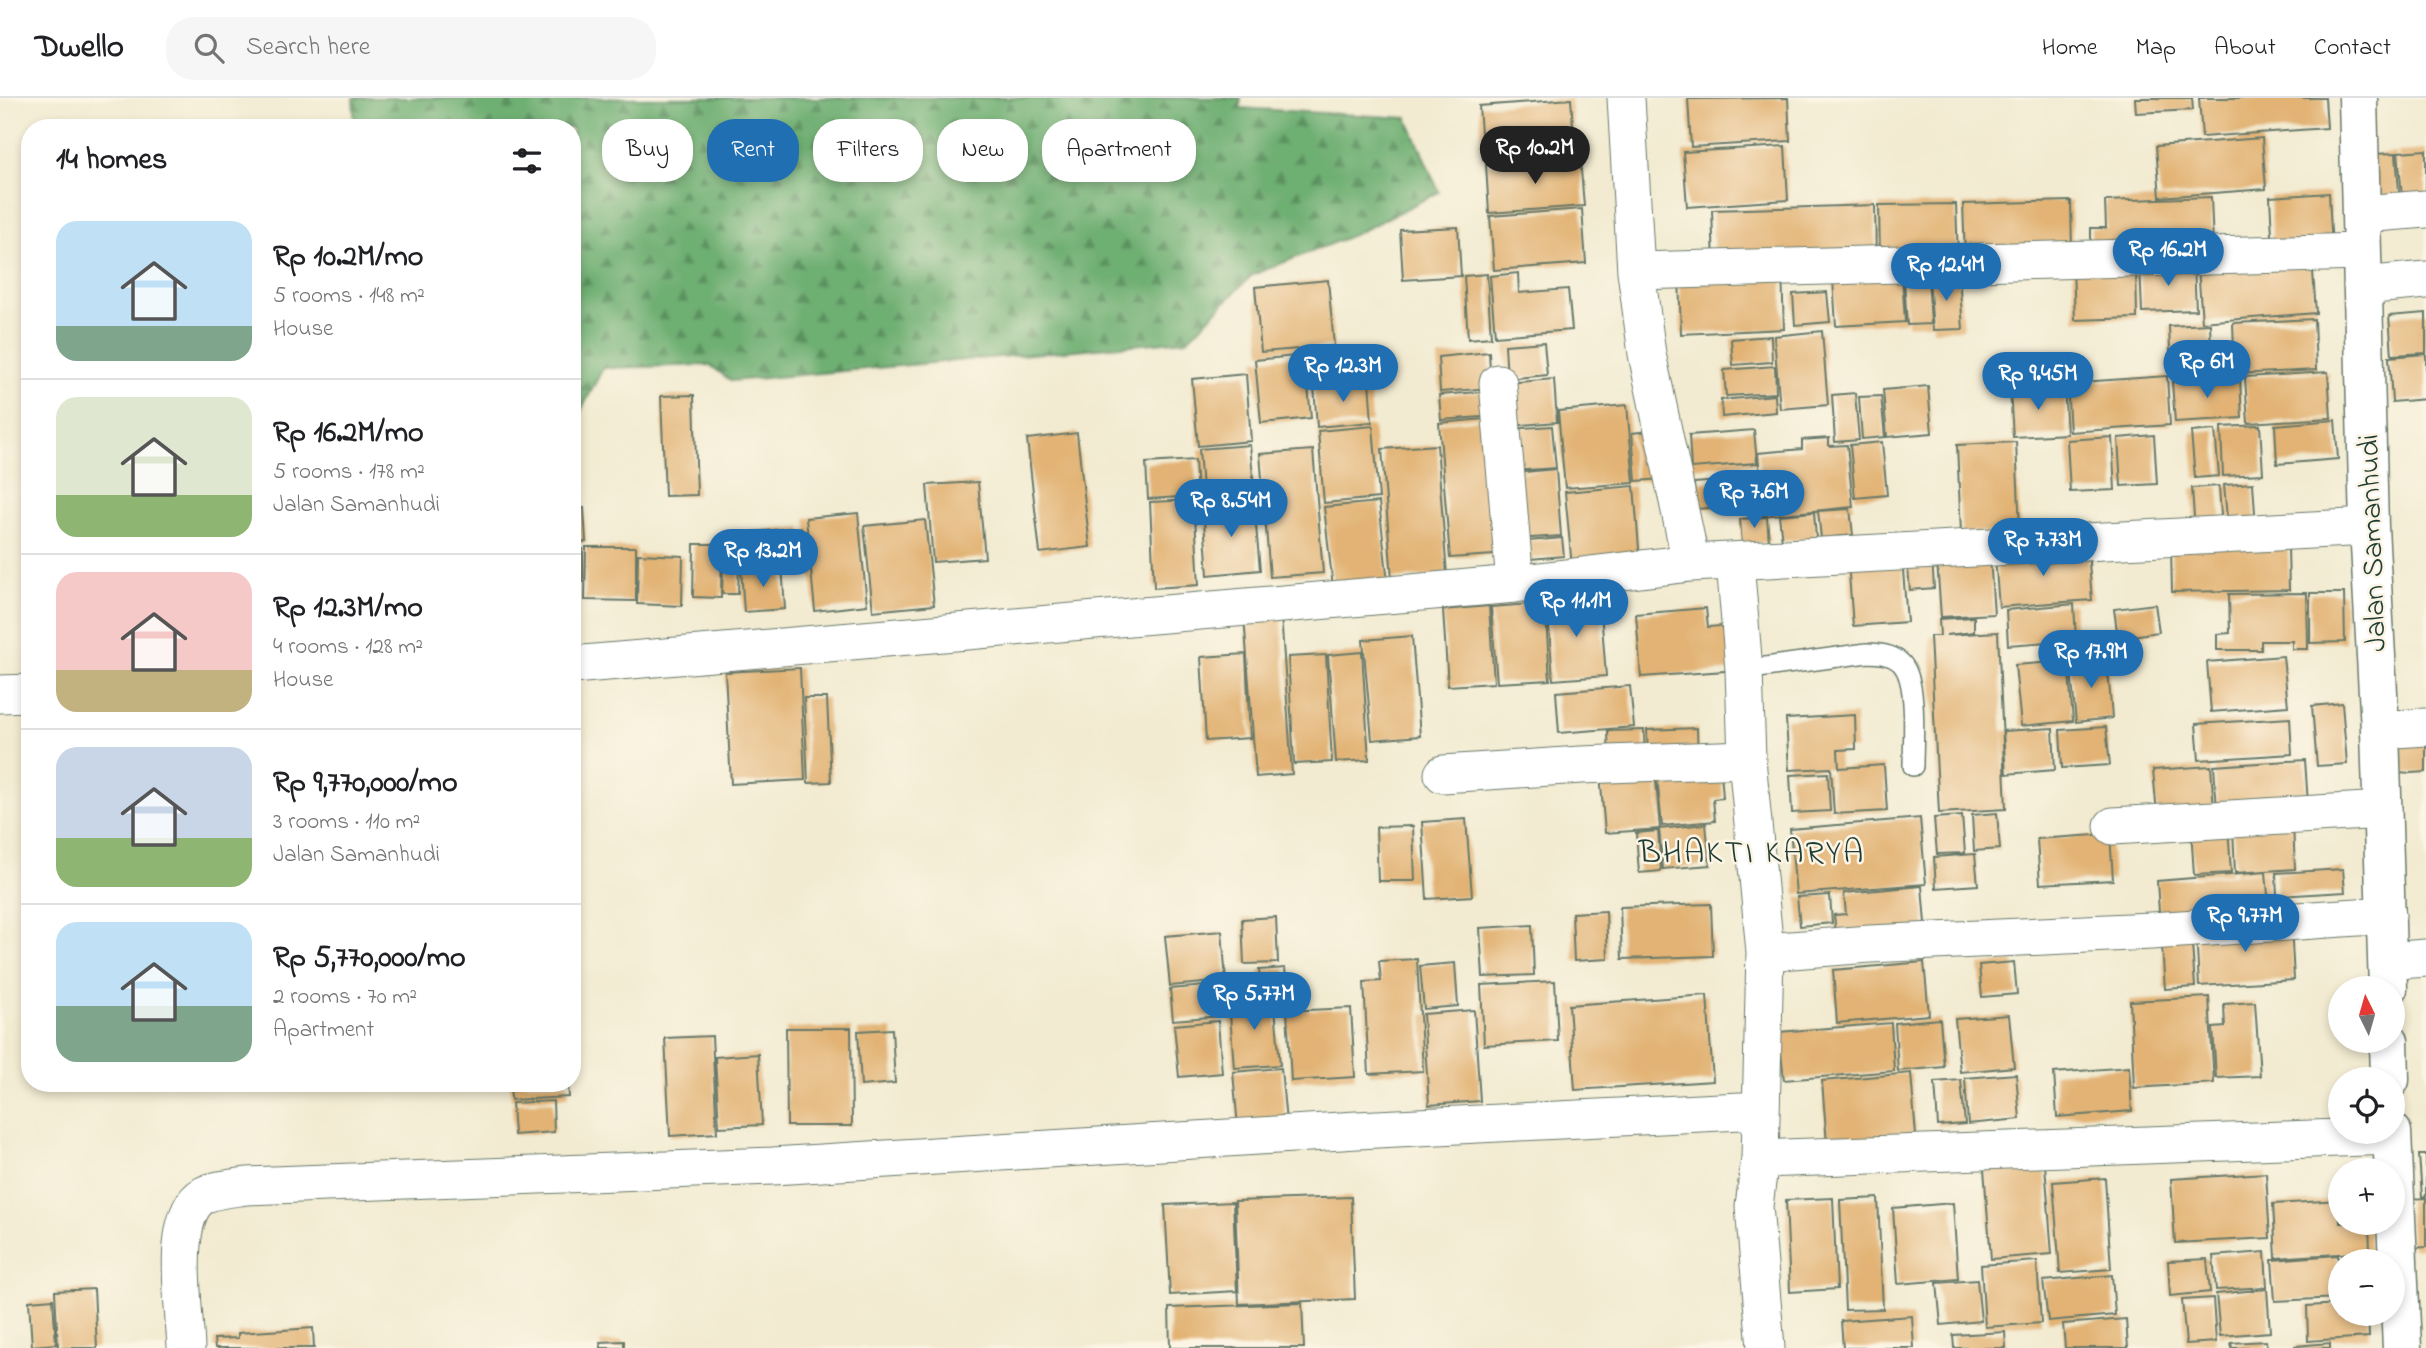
<!DOCTYPE html>
<html lang="en">
<head>
<meta charset="utf-8">
<style>
  :root { --surface:#fff; --page:#f6f6f6; --text:#202124; --muted:#757577; --line:#e0e0e0; --accent:#1f6fb2 }
  body { margin:0; font-family:"Indie Flower",sans-serif; background:var(--page); color:var(--text); height:100vh; display:flex; flex-direction:column; font-size:26px; white-space:nowrap }
  * { box-sizing:border-box; margin:0 }
  p { font-size:23px; color:var(--muted) }
  .icon { flex:none; width:38px; height:38px; fill:none; stroke:currentColor; stroke-width:2; stroke-linecap:round; stroke-linejoin:round }
  .map { position:relative; flex:1; overflow:hidden }
  .panel { position:absolute; left:21px; top:21px; width:560px; height:973px; display:flex; flex-direction:column; background:var(--surface); border-radius:28px; box-shadow:0 4px 10px #0003 }
  .panel>* { flex:none }
  .banner { position:absolute; left:602px; top:21px; width:665px; height:63px; display:flex; gap:14px }
  .needle { width:46px; rotate:355deg }
  .buttons { position:absolute; left:2328px; top:878px; display:grid; gap:14px }
  .buttons a { display:grid; place-items:center; width:77px; height:77px; border-radius:50%; background:var(--surface); box-shadow:0 4px 10px #0003; font-size:35px }
  .price { position:absolute; translate:-50% -60px; padding:0 16px; border-radius:24px; background:var(--accent); color:#fff; font-size:23px; line-height:46px; filter:drop-shadow(0 2px 4px #0008) }
  .price::after { content:''; position:absolute; left:50%; top:42px; width:21px; height:16px; margin-left:-10px; background:inherit; clip-path:polygon(0 0,100% 0,50% 100%) }
  .price.active { background:#222; color:#fff }
  ul { padding:0; list-style:none }
  li { display:flex; align-items:center; gap:21px; height:175px; padding:0 35px }
  li+li { border-top:2px solid var(--line) }
  li span { display:grid; place-items:center; flex:none; width:196px; height:140px; border-radius:21px; color:#555 }
  li>.icon { margin-inline-start:auto }
  span .icon { width:84px; height:84px; fill:#fffc; stroke-width:1 }
  li b { font-size:30px }
  h2 { display:flex; justify-content:space-between; align-items:center; height:84px; padding:0 35px; font-size:30px }
  .tag { padding:0 24px; border-radius:28px; background:var(--surface); box-shadow:0 4px 10px #0003; font-size:24px; line-height:63px }
  .tag.active { background:var(--accent); color:#fff }
  header { display:flex; align-items:center; gap:42px; box-sizing:border-box; height:98px; padding:0 35px; background:var(--surface); border-bottom:2px solid var(--line) }
  header strong { font-size:33px }
  nav { display:flex; gap:38px; margin-inline-start:auto; font-size:24px }
  .search { width:490px; height:63px; background:var(--page); display:flex; align-items:center; gap:18px; box-sizing:border-box; padding:0 24px; border-radius:28px; color:var(--muted); font-size:26px }
  .map>svg:first-child { display:block }
</style>
</head>
<body>
<header>
<strong>Dwello</strong>
<div class="search"><svg class="icon" aria-label="search" viewBox="0 0 24 24"><circle cx="10" cy="10" r="6"/><path d="M15 15l6 6"/></svg>Search here</div>
<nav><a>Home</a><a>Map</a><a>About</a><a>Contact</a></nav>
</header>
<div class="map">
<svg width="2426" height="1250" viewBox="0 0 2426 1250">
  <defs>
    <pattern id="forest-firs" width="22" height="20" patternUnits="userSpaceOnUse" patternTransform="scale(1.75)"><rect width="22" height="20" fill="#6eaf72"/><path d="M5 1l3.5 6h-7zM16 11l3.5 6h-7z" fill="#5a905e"/></pattern>
  </defs>
  <rect width="100%" height="100%" fill="#fcf5e5"/>
  <filter id="ink" filterUnits="userSpaceOnUse"><feTurbulence type="fractalNoise" baseFrequency=".0143" numOctaves="2"/><feDisplacementMap in="SourceGraphic" scale="14" xChannelSelector="R" yChannelSelector="G"/><feConvolveMatrix kernelMatrix="1 2 1 2 8 2 1 2 1" color-interpolation-filters="sRGB"/></filter>
  <filter id="wash" filterUnits="userSpaceOnUse"><feTurbulence type="fractalNoise" baseFrequency=".00686" numOctaves="4" result="noise"/><feDisplacementMap in="SourceGraphic" scale="28" xChannelSelector="R" yChannelSelector="G"/><feGaussianBlur stdDeviation="1.57" result="paint"/><feColorMatrix in="noise" values="0 0 0 0 0 0 0 0 0 0 0 0 0 0 0 0 0 1.4 0 .05"/><feComposite in="paint" operator="in"/></filter>
  <g filter="url(#wash)">
    <rect width="100%" height="100%" fill="#f2ebd1"/>
    <path fill="url(#forest-firs)" stroke="#467653" stroke-width="2" d="M353 0H1241L1240 10 1407 20 1439 94 1353 137 1252 177 1187 242 731 283 710 267 603 270 572 330V30H355Z"/>
    <g id="blocks">
      <path fill="#e2b374" d="M1788 0 1790 43 1691 49 1688 1Z
        M2135 0H2192L2193 12 2136 15Z
        M2199 0H2325L2327 30 2202 39Z
        M1571 1 1575 54 1483 61 1479 8Z
        M2262 40 2266 91 2160 99 2156 48Z
        M1785 48 1788 102 1687 109 1683 54Z
        M2426 52V108L2403 110 2398 54Z
        M2396 55 2400 107 2377 109 2373 56Z
        M1580 60 1584 108 1489 115 1486 67Z
        M2329 95 2332 152 2273 156 2270 99Z
        M2211 99 2213 148 2091 152V130H2106L2105 103Z
        M2071 103 2072 156 1965 159 1963 106Z
        M1956 106 1958 159 1880 161 1879 107Z
        M1875 107 1876 161 1714 165 1712 112Z
        M1582 111 1586 165 1494 172 1490 118Z
        M1458 129 1461 178 1403 182 1400 132Z
        M2312 160 2316 215 2202 224 2198 169Z
        M2194 167 2196 212 2142 214 2140 168Z
        M2136 169 2137 220 2075 222 2073 170Z
        M1782 173 1784 231 1681 236 1679 178Z
        M1518 175 1519 195 1568 191 1572 232 1495 238 1490 178Z
        M1487 176 1491 239 1468 241 1464 178Z
        M1902 177 1905 224 1836 228 1833 181Z
        M1959 178 1963 231 1933 232 1929 180Z
        M1928 179 1931 226 1907 227 1904 181Z
        M1328 182 1334 248 1261 254 1255 189Z
        M1827 194 1830 224 1795 227 1793 196Z
        M2426 215V255L2392 257 2389 218Z
        M2314 221 2316 272 2235 276 2233 225Z
        M2210 226 2212 275 2171 277 2169 228Z
        M1822 233 1828 307 1780 311 1774 238Z
        M1771 238 1772 264 1733 267 1731 241Z
        M1544 244 1547 277 1507 281 1505 247Z
        M1489 254 1491 290 1440 294 1438 259Z
        M2426 256V301L2392 304 2389 259Z
        M1305 257 1311 320 1261 325 1255 262Z
        M1775 268 1776 295 1726 298 1724 272Z
        M2328 274 2331 320 2248 325 2245 279Z
        M1246 276 1251 343 1198 348 1192 281Z
        M2167 278 2170 327 2070 334 2067 285Z
        M2240 280 2242 320 2175 324 2172 284Z
        M1554 281 1557 324 1509 328 1506 285Z
        M1369 283 1372 324 1317 329 1314 288Z
        M1928 288 1932 335 1887 339 1883 292Z
        M2064 288 2067 336 2013 339 2010 291Z
        M1493 293 1495 318 1441 322 1439 297Z
        M1855 295 1859 342 1835 344 1832 297Z
        M694 297 697 397 665 398 661 298Z
        M1775 297 1776 314 1722 319 1721 302Z
        M1881 298 1885 339 1862 341 1859 299Z
        M1627 307 1634 385 1565 390 1558 313Z
        M1497 320 1509 456 1450 460 1439 325Z
        M2335 322 2338 361 2277 366 2275 327Z
        M2260 327 2263 376 2223 378 2221 329Z
        M1373 328 1379 400 1324 405 1318 333Z
        M1552 328 1556 370 1512 373 1508 331Z
        M1659 332 1663 381 1636 383 1632 335Z
        M1754 332 1757 365 1691 370 1689 337Z
        M2215 332 2219 378 2195 380 2191 334Z
        M1077 335 1090 449 1040 455 1027 341Z
        M2154 337 2157 386 2121 388 2118 340Z
        M2112 339 2115 392 2070 394 2067 342Z
        M1829 340V348L1847 347 1853 409 1763 418 1758 355 1802 351V342Z
        M1882 344 1887 397 1855 400 1850 347Z
        M2016 344 2020 432 1961 435 1957 347Z
        M1250 347 1255 401 1203 405 1199 351Z
        M1437 347 1447 477 1392 481 1382 351Z
        M1313 352 1323 475 1270 479 1260 356Z
        M1195 362 1197 398 1148 401 1146 365Z
        M1556 371 1561 438 1517 441 1512 375Z
        M1757 380 1760 409 1728 412 1726 383Z
        M1720 383 1722 409 1696 411 1694 385Z
        M978 384 985 460 933 464 927 387Z
        M2253 385 2256 430 2228 431 2224 387Z
        M1634 388 1640 463 1572 469 1565 394Z
        M2219 388 2222 431 2195 433 2192 390Z
        M1194 402 1199 487 1154 490 1150 404Z
        M1379 404 1388 485 1333 490 1324 409Z
        M1254 406 1260 472 1208 477 1203 409Z
        M572 410H584L586 444 572 445Z
        M1850 411 1853 437 1821 440 1818 413Z
        M1814 414 1816 440 1782 443 1779 417Z
        M858 415 867 507 815 513 806 420Z
        M1767 419 1769 444 1742 446 1740 421Z
        M925 422 934 507 873 513 864 428Z
        M801 429 804 460 757 465 753 434Z
        M1562 440 1564 458 1519 462 1517 444Z
        M694 446H722L721 500 693 499Z
        M2288 448 2289 492 2172 494 2171 450Z
        M586 449H636V503L585 502Z
        M572 451H583V484H572Z
        M2088 452 2092 502 1999 509 1995 459Z
        M638 456 683 458 682 508 637 506Z
        M1932 458 1934 490 1910 492 1907 460Z
        M1902 459 1907 524 1853 528 1848 463Z
        M1990 459 1994 516 1941 519 1937 463Z
        M723 466H739L738 496H722Z
        M782 467 785 511 744 514 741 470Z
        M2307 495 2308 551H2292V543H2261V552H2217V536L2230 535 2229 496Z
        M2310 495H2344L2345 544 2310 545Z
        M1600 501 1606 578 1553 582 1547 504Z
        M1545 505 1550 582 1497 585 1491 509Z
        M2074 506 2076 542 2008 547 2006 512Z
        M2155 506 2159 534 2118 540 2114 511Z
        M1489 508 1494 585 1448 588 1443 512Z
        M1706 510 1708 529 1736 527 1739 572 1641 579 1636 516Z
        M1281 516 1292 676 1256 679 1244 518Z
        M1974 519V534L1946 537 1998 534 2006 711 1939 715 1930 538H1940L1939 521Z
        M1412 538 1420 638 1372 642 1363 542Z
        M1362 554 1369 662 1336 664 1328 557Z
        M1246 556 1250 640 1206 643 1201 559Z
        M1326 557 1332 664 1294 666 1288 559Z
        M2283 558 2288 608 2211 614 2207 564Z
        M2107 560 2112 620 2076 624 2070 563Z
        M2068 563 2073 623 2021 628 2015 567Z
        M800 570 805 682 731 686 725 574Z
        M1630 588 1634 629 1559 635 1556 594Z
        M804 600H827L831 684 808 685Z
        M2342 605 2347 666 2317 668 2312 608Z
        M1855 617 1856 651 1838 652 1839 670 1884 667 1887 713 1834 716 1831 670 1789 672 1786 621Z
        M2290 620 2292 656 2199 662 2196 626Z
        M2106 629 2110 667 2062 670 2060 632Z
        M1697 630 1698 661 1648 662 1647 632Z
        M2053 630 2055 672 2006 676 2003 633Z
        M1644 632 1645 662 1609 663 1608 633Z
        M2426 643V674L2394 676 2391 645Z
        M2305 662 2308 706 2217 712 2214 668Z
        M2211 668 2214 712 2157 716 2153 672Z
        M1655 670 1660 731 1605 735 1600 675Z
        M1721 673 1723 700 1713 701 1715 723 1662 728 1657 679Z
        M1828 675 1830 713 1792 715 1790 677Z
        M1997 715 2000 751 1974 753 1972 717Z
        M1962 718 1965 755 1937 756 1934 720Z
        M1920 720 1926 786 1796 796 1790 731Z
        M1466 721 1472 798 1427 801 1422 724Z
        M2293 725 2295 771 2235 775 2233 729Z
        M1706 726 1710 767 1663 771 1659 731Z
        M1413 728 1415 783H1378L1376 729Z
        M2228 728 2231 775 2194 777 2191 731Z
        M1658 733 1661 773 1639 775 1636 735Z
        M2110 736 2113 782 2040 786 2037 741Z
        M1975 756 1978 787 1936 790 1934 759Z
        M2343 771 2345 794 2277 798 2276 775Z
        M2266 774 2270 821 2160 830 2157 783Z
        M1922 788 1926 838 1837 845 1834 817 1846 816 1844 795Z
        M1830 797 1832 825 1800 828 1797 799Z
        M1711 806 1713 858 1622 861 1620 809Z
        M1606 813 1608 861 1574 863 1572 815Z
        M1276 819 1278 865 1244 866 1242 821Z
        M2291 825 2294 882 2199 888 2196 831Z
        M1532 827 1534 877 1483 879 1480 830Z
        M2191 832 2195 889 2165 891 2161 834Z
        M1222 833 1226 883 1170 888 1165 838Z
        M1417 861 1423 973 1369 976 1364 884 1381 883 1379 863Z
        M1924 864 1929 917 1837 925 1833 872Z
        M2014 864 2017 896 1982 899 1979 867Z
        M1455 865 1458 908 1424 911 1420 868Z
        M1285 870 1287 892 1261 894 1259 872Z
        M1555 883 1558 943 1484 947 1481 887Z
        M1218 887 1221 918 1173 922 1170 891Z
        M1707 897 1713 983 1575 992 1569 907Z
        M1274 898 1280 967 1234 970 1229 902Z
        M2209 899 2214 985 2134 990 2130 903Z
        M2255 904 2260 978 2216 980 2213 930 2225 929 2224 906Z
        M1351 910 1355 979 1291 983 1287 913Z
        M1474 912 1480 1003 1429 1007 1423 916Z
        M2009 917 2014 969 1960 974 1955 921Z
        M1940 921 1944 969 1898 973 1895 925Z
        M1218 923 1222 975 1179 979 1174 927Z
        M1891 925 1894 973 1784 982 1779 934Z
        M786 930H851L852 1028H787Z
        M892 931 895 985 861 988 858 933Z
        M712 938 717 1035 670 1038 665 940Z
        M758 956 762 1027 719 1029 715 959Z
        M2129 969 2132 1013 2057 1019 2054 975Z
        M1281 970 1286 1024 1238 1029 1233 974Z
        M1911 975 1916 1038 1827 1046 1822 983Z
        M2016 976 2020 1021 1968 1026 1965 980Z
        M1961 982 1965 1026 1938 1028 1935 984Z
        M510 985H568L569 999 511 1002Z
        M553 1003 554 1034 514 1037 512 1005Z
        M2044 1054 2052 1156 1991 1161 1983 1058Z
        M2419 1057H2426V1098L2422 1099Z
        M2266 1075 2270 1140 2175 1145 2171 1081Z
        M2105 1080 2111 1171 2060 1175 2053 1084Z
        M1351 1099 1355 1201 1239 1206 1235 1103Z
        M1833 1100 1837 1191 1790 1194 1786 1102Z
        M1878 1100 1883 1211 1845 1212 1840 1102Z
        M2426 1100V1149L2412 1150 2408 1101Z
        M2340 1102V1125H2369L2370 1154 2276 1160 2273 1106Z
        M1233 1104 1237 1193 1170 1197 1165 1107Z
        M1953 1105 1958 1181 1898 1186 1893 1110Z
        M2265 1154 2267 1189 2216 1192 2213 1158Z
        M2379 1155 2380 1164H2345V1157Z
        M2338 1157 2340 1200 2275 1203 2272 1162Z
        M2207 1161 2210 1194 2170 1198 2168 1163Z
        M2037 1163 2041 1225 1985 1229 1981 1167Z
        M2112 1177 2115 1217 2048 1223 2043 1183Z
        M1977 1182 1981 1223 1941 1227 1937 1185Z
        M94 1191 97 1250H58L55 1193Z
        M2267 1191 2270 1234 2220 1238 2216 1196Z
        M2213 1200 2216 1244 2186 1246 2182 1202Z
        M53 1201 56 1246 32 1248 29 1203Z
        M1302 1205 1304 1250H1170L1169 1210Z
        M2340 1206V1216H2368L2369 1239 2308 1243 2307 1208Z
        M1912 1218 1914 1250H1843L1841 1223Z
        M2126 1221 2128 1250H2065L2063 1226Z
        M313 1230 314 1250H215L214 1241 238 1240V1235Z
        M2005 1234 2006 1250H1954L1953 1237Z
        M624 1243V1250H601L600 1244Z
        M2266 1243 2267 1250H2232L2231 1245Z
        M2330 1245V1250H2295V1248Z"/>
    </g>
  </g>
  <g filter="url(#ink)">
    <use href="#blocks" fill-opacity="0" stroke="#697a6b" stroke-width="2"/>
    <g fill="none" stroke-linecap="round" stroke-linejoin="round">
      <defs>
        <path id="service" d="M1744 572 1867 555C1879 555 1894 557 1902 566 1918 584 1913 644 1913 668"/>
        <path id="minor" d="M1626 0 1636 173 1647 256 1691 465
          M2362 116 2426 111
          M1636 173 2361 154
          M2362 188 2426 182
          M1498 285 1515 486
          M1735 464 1744 572 1747 661 1765 854 1760 1061 2392 1038
          M572 567 1515 486 1691 465 2369 429
          M0 596 30 595
          M2380 632 2426 629
          M1443 676 1581 667 1747 661
          M2113 728 2383 712
          M1765 854 1870 846 2151 833 2387 817
          M2387 863 2426 860
          M1760 1061 1754 1108 1766 1250
          M186 1250C185 1214 168 1117 204 1097 215 1091 234 1090 247 1088L773 1068 1357 1032 1761 1012"/>
        <path id="tertiary" d="M2358 0 2369 429 2380 632 2388 891
          M2389 943 2390 982
          M2392 1034 2402 1250"/>
      </defs>
      <use href="#service" stroke="#697a6b" stroke-width="22"/>
      <use href="#minor" stroke="#697a6b" stroke-width="39"/>
      <use href="#tertiary" stroke="#697a6b" stroke-width="41"/>
      <use href="#service" stroke="#fff" stroke-width="19"/>
      <use href="#minor" stroke="#fff" stroke-width="37"/>
      <use href="#tertiary" stroke="#fff" stroke-width="38"/>
    </g>
  </g>
  <g text-anchor="middle" stroke-width="5" stroke-linejoin="round" paint-order="stroke">
    <g font-size="30" fill="#1f3d34" stroke="#fcf5e5">
      <text transform="translate(2371 445) rotate(-92)" y="10">Jalan Samanhudi</text>
    </g>
    <g font-size="33" letter-spacing="2" fill="#1f3d34" stroke="#fcf5e5">
      <text x="1752" y="764">BHAKTI KARYA</text>
    </g>
  </g>
</svg>
<div class="buttons">
<a><svg class="needle" viewBox="-14 -14 28 28"><path d="M0-13l5 13h-10z" fill="#e53935"/><path d="M0 13l5-13h-10z" fill="#757577"/></svg></a>
<a><svg class="icon" aria-label="locate" viewBox="0 0 24 24"><circle cx="12" cy="12" r="6"/><path d="M12 2v4M12 18v4M2 12h4M18 12h4"/></svg></a>
<a>+</a>
<a>−</a>
</div>
<b class="price active" style="left:1535px;top:88px">Rp 10.2M</b>
<b class="price" style="left:2168px;top:190px">Rp 16.2M</b>
<b class="price" style="left:1946px;top:205px">Rp 12.4M</b>
<b class="price" style="left:2207px;top:302px">Rp 6M</b>
<b class="price" style="left:1343px;top:306px">Rp 12.3M</b>
<b class="price" style="left:2038px;top:314px">Rp 9.45M</b>
<b class="price" style="left:1754px;top:432px">Rp 7.6M</b>
<b class="price" style="left:1231px;top:441px">Rp 8.54M</b>
<b class="price" style="left:2043px;top:480px">Rp 7.73M</b>
<b class="price" style="left:763px;top:491px">Rp 13.2M</b>
<b class="price" style="left:1576px;top:541px">Rp 11.1M</b>
<b class="price" style="left:2091px;top:592px">Rp 17.9M</b>
<b class="price" style="left:2245px;top:856px">Rp 9.77M</b>
<b class="price" style="left:1254px;top:934px">Rp 5.77M</b>
<div class="banner">
<a class="tag">Buy</a>
<a class="tag active">Rent</a>
<a class="tag">Filters</a>
<a class="tag">New</a>
<a class="tag">Apartment</a>
</div>
<section class="panel">
<h2>14 homes<svg class="icon" aria-label="filters" viewBox="0 0 24 24"><path d="M4 7h16M4 17h16"/><circle cx="9" cy="7" r="2"/><circle cx="15" cy="17" r="2"/></svg></h2>
<ul>
<li><span style="background:linear-gradient(#bfe0f5 75%,#7fa58c 0)"><svg class="icon" aria-label="home" viewBox="0 0 24 24"><path d="M3 11l9-7 9 7M6 9v11h12V9"/></svg></span><div><b>Rp 10.2M/mo</b><p>5 rooms · 148 m²</p><p>House</p></div></li>
<li><span style="background:linear-gradient(#dfe7d0 70%,#8fb573 0)"><svg class="icon" aria-label="home" viewBox="0 0 24 24"><path d="M3 11l9-7 9 7M6 9v11h12V9"/></svg></span><div><b>Rp 16.2M/mo</b><p>5 rooms · 178 m²</p><p>Jalan Samanhudi</p></div></li>
<li><span style="background:linear-gradient(#f6c9c9 70%,#c2b280 0)"><svg class="icon" aria-label="home" viewBox="0 0 24 24"><path d="M3 11l9-7 9 7M6 9v11h12V9"/></svg></span><div><b>Rp 12.3M/mo</b><p>4 rooms · 128 m²</p><p>House</p></div></li>
<li><span style="background:linear-gradient(#c9d6e8 65%,#8fb573 0)"><svg class="icon" aria-label="home" viewBox="0 0 24 24"><path d="M3 11l9-7 9 7M6 9v11h12V9"/></svg></span><div><b>Rp 9,770,000/mo</b><p>3 rooms · 110 m²</p><p>Jalan Samanhudi</p></div></li>
<li><span style="background:linear-gradient(#bfe0f5 60%,#7fa58c 0)"><svg class="icon" aria-label="home" viewBox="0 0 24 24"><path d="M3 11l9-7 9 7M6 9v11h12V9"/></svg></span><div><b>Rp 5,770,000/mo</b><p>2 rooms · 70 m²</p><p>Apartment</p></div></li>
</ul>
</section>
</div>
</body>
</html>
